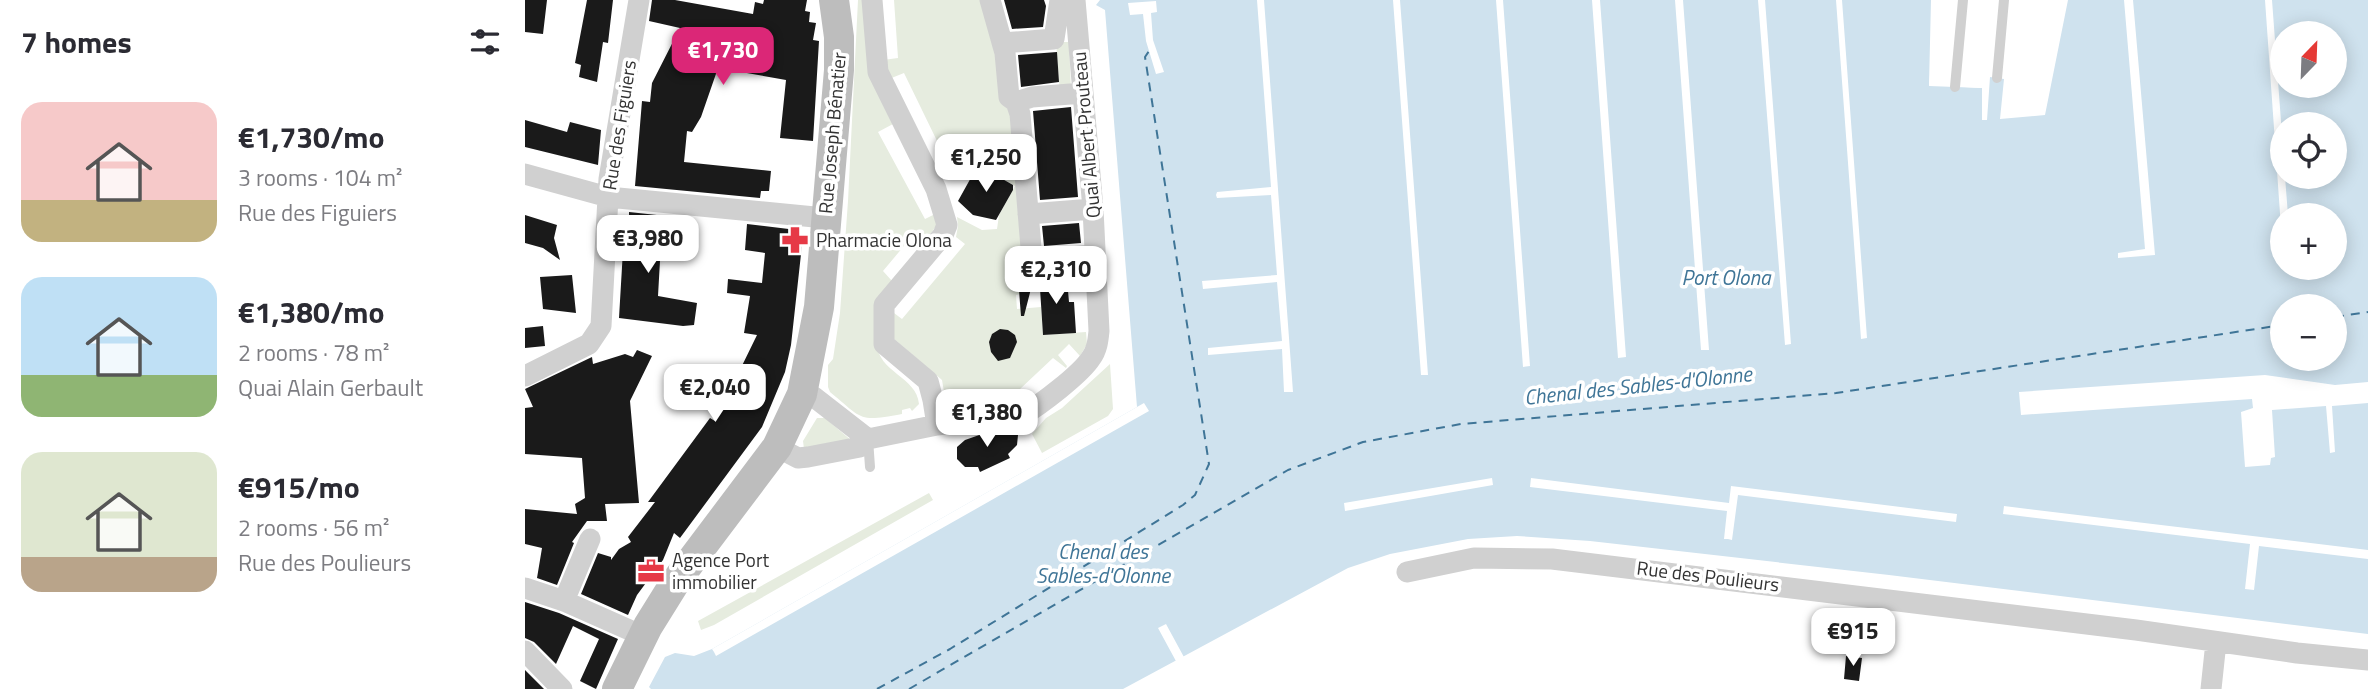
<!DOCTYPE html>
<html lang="en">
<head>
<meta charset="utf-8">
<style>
  :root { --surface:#fff; --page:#f2f2f3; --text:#2b2b33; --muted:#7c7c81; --accent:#db2777 }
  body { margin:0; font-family:"Titillium Web",sans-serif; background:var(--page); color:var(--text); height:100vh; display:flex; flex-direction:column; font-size:26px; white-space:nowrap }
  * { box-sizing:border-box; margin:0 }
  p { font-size:23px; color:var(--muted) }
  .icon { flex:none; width:38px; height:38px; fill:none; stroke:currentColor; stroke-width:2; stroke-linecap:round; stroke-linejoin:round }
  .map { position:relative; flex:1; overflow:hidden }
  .sheet { display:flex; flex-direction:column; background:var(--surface); width:525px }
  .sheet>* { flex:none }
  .needle { width:46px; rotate:23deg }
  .buttons { position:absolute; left:1745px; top:21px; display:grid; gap:14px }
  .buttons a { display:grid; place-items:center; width:77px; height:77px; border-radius:50%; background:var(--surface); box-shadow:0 4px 18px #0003; font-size:35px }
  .price { position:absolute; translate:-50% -60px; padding:0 16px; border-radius:14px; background:#fff; color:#222; font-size:23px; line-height:46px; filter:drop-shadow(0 2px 4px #0008) }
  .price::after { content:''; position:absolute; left:50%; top:42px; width:21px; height:16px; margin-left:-10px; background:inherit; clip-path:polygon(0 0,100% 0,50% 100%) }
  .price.on { background:var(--accent); color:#fff }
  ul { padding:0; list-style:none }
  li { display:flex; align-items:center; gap:21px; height:175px; padding:0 21px }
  li span { display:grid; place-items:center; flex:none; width:196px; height:140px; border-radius:21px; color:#555 }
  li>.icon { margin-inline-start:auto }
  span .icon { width:84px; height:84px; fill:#fffc; stroke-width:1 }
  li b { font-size:30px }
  h2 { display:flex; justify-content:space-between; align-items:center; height:84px; padding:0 21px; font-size:30px }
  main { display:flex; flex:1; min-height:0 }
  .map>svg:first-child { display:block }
</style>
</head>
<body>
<main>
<section class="sheet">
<h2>7 homes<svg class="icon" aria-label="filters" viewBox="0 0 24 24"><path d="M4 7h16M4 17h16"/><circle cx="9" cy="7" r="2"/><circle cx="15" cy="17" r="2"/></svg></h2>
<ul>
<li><span style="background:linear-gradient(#f6c9c9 70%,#c2b280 0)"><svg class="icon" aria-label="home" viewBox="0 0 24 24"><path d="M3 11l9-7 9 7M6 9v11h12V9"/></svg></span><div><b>€1,730/mo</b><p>3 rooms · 104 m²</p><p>Rue des Figuiers</p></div></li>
<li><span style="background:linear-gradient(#bfe0f5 70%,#8fb573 0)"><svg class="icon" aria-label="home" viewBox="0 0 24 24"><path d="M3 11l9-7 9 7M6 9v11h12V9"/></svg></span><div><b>€1,380/mo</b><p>2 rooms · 78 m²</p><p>Quai Alain Gerbault</p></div></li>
<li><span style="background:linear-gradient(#dfe7d0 75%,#b9a48a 0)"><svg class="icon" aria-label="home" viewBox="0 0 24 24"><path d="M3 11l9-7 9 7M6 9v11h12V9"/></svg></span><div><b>€915/mo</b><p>2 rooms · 56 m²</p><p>Rue des Poulieurs</p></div></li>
</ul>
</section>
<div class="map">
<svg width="1843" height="689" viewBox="0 0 1843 689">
  <rect width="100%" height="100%" fill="#fff"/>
  <path fill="#e6ecdf" d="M333 0H340L368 124 353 132 400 219 410 214 414 222 401 240 389 234 358 271 367 281C363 298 351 327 352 344 353 372 392 377 394 404L387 411 385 408 377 410V414C333 422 339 420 305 392L303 387V365L308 359 315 313 323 201Z
    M369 0H460L490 115 497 253 492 256 495 294 491 295 492 309 516 307 518 335 561 332 562 344 555 356 544 344 533 355 542 366 541 368 528 358 495 389 431 399 434 413 430 414 422 410 417 380 368 338 365 310 377 319 440 244 431 237 433 226 432 217 457 230 472 229 474 215 490 186 453 165 449 172 431 180 379 73 364 79 358 60 373 58Z
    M531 42H544L546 91 535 93Z
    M585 364 588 409 583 416 517 453 507 434 521 418 537 408Z
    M292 418H300L327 441 279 449 278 441Z
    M404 493 408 500 189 625 176 630 173 621Z"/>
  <path fill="#cfe2ee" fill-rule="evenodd" d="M575 0H1406L1404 85 1457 88V120H1462L1465 77 1479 79 1475 119 1520 115 1543 0H1843V634L1364 575 1065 541 992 536 943 539 865 554 823 568 598 689H126L124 687 140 657 150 653 169 656 187 649 612 407 580 10 571 5ZM1757 33H1810V86H1757ZM1757 124H1810V177H1757ZM1757 215H1810V268H1757ZM1757 306H1810V359H1757Z"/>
  <path fill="#fff" d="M732 0H739L768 392H759L757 349 683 355V348L757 341 752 282 678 289 677 281 752 275 746 195 692 198 691 195 692 192 746 187Z
    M868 0H875L903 375H896Z
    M971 0H978L1005 366 998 367Z
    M1067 0H1075L1101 357 1093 358Z
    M1150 0H1158L1184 350H1176Z
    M1233 0H1240L1266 344 1260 345Z
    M1311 0H1317L1342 338 1336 339Z
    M1599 0H1608L1630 255 1593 258V253L1620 249Z
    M1740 0H1747L1757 135V177H1760L1763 215H1757V242Z
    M631 1 632 12 626 13 628 40 639 72 631 74 621 41 618 14 605 15 603 3Z
    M1409 25 1407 82 1457 85V88L1404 86Z
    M1740 375 1810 385 1843 382V403L1807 406 1810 452 1805 453 1801 406 1747 410 1750 457 1746 458 1745 465 1720 467 1716 412 1728 408 1727 399 1496 415 1494 392Z
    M619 403 624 411 191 656 189 652 187 649Z
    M967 478 968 485 820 511 819 503Z
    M1006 478 1204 503 1206 486 1432 514 1431 522 1213 495 1207 540 1203 539H1199L1202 511 1005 487Z
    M1479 506 1843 550V559L1734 546 1729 590 1720 589 1725 544 1478 514Z
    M641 624 660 659 652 663 633 628Z"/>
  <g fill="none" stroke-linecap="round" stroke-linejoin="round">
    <path stroke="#3f7597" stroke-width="2" stroke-dasharray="9 7" stroke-linecap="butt" d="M1810 317 1843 312
      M352 689 425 649 658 505 670 495 684 464 620 57 624 51
      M384 689 763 470 838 442 936 424 1311 393 1757 325"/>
  </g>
  <path fill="#1a1a1a" d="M0 0H22L18 34 0 32Z
    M62 0H88L83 43 78 42 72 82 54 77 56 65 50 63Z
    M127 0H150L228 14 230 2 238 4 239 0H282L280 11 285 12 284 22 291 23 288 40 294 41 288 141 255 138 261 80 193 68 176 117 167 132 162 131 159 162 246 171 244 191H236L235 198 110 186 117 101 125 102 127 83 155 28 124 21Z
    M479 0H519L521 6 518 27 487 29Z
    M532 52 534 82 496 87 493 55Z
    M546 107 553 197 515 200 508 111Z
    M0 120 42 132 45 122 76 130 73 165 0 147Z
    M453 165 488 185V190L471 220 448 215 433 201Z
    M104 212 141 216V220L144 221 142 244 136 243 133 296 172 303 169 325 158 326 94 318 100 216 104 217Z
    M0 215 32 225 29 238 35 260 18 248 0 243Z
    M554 223 556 243 519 246 517 226Z
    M222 224 272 230 278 236 266 345 260 372 237 427 155 538 149 533 138 560 112 595 103 615 56 594 73 553 86 557V560L94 549 106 542 103 537 130 502H123L185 418 190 421 232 335 219 333 225 296 202 293 203 279 237 283 240 253 220 250Z
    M492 265H495L502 272 510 273 499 316H496Z
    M535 271 536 291H543L544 302H549L551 333 518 335 514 273Z
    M47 275 51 313 18 309 15 277Z
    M18 326 20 346 0 348V328Z
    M475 329 483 330 490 335 492 342 485 358 473 361 466 352 464 342 467 334Z
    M112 350 127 356 105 401 114 503 80 504 82 521H62L47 542 49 543 32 585 12 578 17 548 0 544V509L52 514 50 504 60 498 57 458 0 454V408L8 407 0 389 67 357 68 364 100 354 108 357Z
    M487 430 493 435 492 445 483 454 485 458 455 472 453 467H440L432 459V447L440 440 463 432Z
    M0 602 34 613 93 639 71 689 55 681 74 639 48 626 31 664 9 642 0 638Z
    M1321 656 1337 658 1334 681 1319 679Z
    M0 670 19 689H0Z"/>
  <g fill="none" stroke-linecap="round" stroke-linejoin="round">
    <path stroke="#d0d0d0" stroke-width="10" d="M1472 78 1479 0
      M1430 87 1438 0
      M343 439 345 467"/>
    <path stroke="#d0d0d0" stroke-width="21" d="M347 0 353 72 411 189 422 225 418 235 359 305V344L403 381 408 400 412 425
      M465 0 480 53 484 97 491 102 495 114 507 260 569 255
      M477 43 529 39 535 0
      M491 102 507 97 558 93
      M0 174 83 197 300 218
      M503 214 568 209
      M0 376 64 344 76 326 84 179 114 0
      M277 394 289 397 343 439
      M252 447 273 458 283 457 335 447 343 439 412 425 498 415C515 405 556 374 566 358 572 350 573 341 574 331L568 209 550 0
      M882 572 949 558 1027 559 1611 630 1772 653 1843 660
      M0 588 39 601 118 636
      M39 601 65 539
      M0 651 37 689
      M1686 689 1691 642"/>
    <path stroke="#bdbdbd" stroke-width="30" d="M92 689 123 626 151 581 252 447 277 394 294 307 314 70V37L309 0"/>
  </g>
  <defs>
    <symbol id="pharmacy-bare" viewBox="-9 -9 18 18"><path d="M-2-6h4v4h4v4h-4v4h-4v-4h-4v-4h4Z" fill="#e63946" stroke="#fff" stroke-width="2.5" paint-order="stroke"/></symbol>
    <symbol id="office-bare" viewBox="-9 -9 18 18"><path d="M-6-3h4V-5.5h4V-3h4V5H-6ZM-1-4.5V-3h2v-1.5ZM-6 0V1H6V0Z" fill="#e63946" stroke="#fff" stroke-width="2.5" paint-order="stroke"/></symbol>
  </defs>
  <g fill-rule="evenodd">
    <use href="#pharmacy-bare" x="251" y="221" width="38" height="38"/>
    <use href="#office-bare" x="107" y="552" width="38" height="38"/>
  </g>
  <g text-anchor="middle" stroke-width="7" stroke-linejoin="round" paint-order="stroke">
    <g font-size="19" fill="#333" stroke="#fff">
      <text transform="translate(94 125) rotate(-81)" y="7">Rue des Figuiers</text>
      <text transform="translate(307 133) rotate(-85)" y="7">Rue Joseph Bénatier</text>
      <text transform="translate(561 135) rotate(-95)" y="7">Quai Albert Prouteau</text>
      <text transform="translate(1183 576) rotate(7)" y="7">Rue des Poulieurs</text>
    </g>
    <g font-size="19" fill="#333" stroke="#fff" text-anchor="start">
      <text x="291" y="247">Pharmacie Olona</text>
      <text x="147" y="567">Agence Port<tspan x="147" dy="22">immobilier</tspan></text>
    </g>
    <g font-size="21" font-style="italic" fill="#3f7597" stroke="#fff">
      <text x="1201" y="285">Port Olona</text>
      <text transform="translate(1113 386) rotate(-6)" y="7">Chenal des Sables-d'Olonne</text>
      <text x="578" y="559">Chenal des<tspan x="578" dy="24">Sables-d'Olonne</tspan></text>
    </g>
  </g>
</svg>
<div class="buttons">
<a><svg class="needle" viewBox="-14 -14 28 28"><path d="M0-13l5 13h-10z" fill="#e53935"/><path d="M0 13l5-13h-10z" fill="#7c7c81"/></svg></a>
<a><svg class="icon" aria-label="locate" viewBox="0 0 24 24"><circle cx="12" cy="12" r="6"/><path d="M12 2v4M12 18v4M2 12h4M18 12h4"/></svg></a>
<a>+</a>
<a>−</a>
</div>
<b class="price on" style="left:198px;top:87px">€1,730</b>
<b class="price" style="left:461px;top:194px">€1,250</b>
<b class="price" style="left:123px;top:275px">€3,980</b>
<b class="price" style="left:531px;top:306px">€2,310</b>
<b class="price" style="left:190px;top:424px">€2,040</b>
<b class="price" style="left:462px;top:449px">€1,380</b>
<b class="price" style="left:1328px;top:668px">€915</b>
</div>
</main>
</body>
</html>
